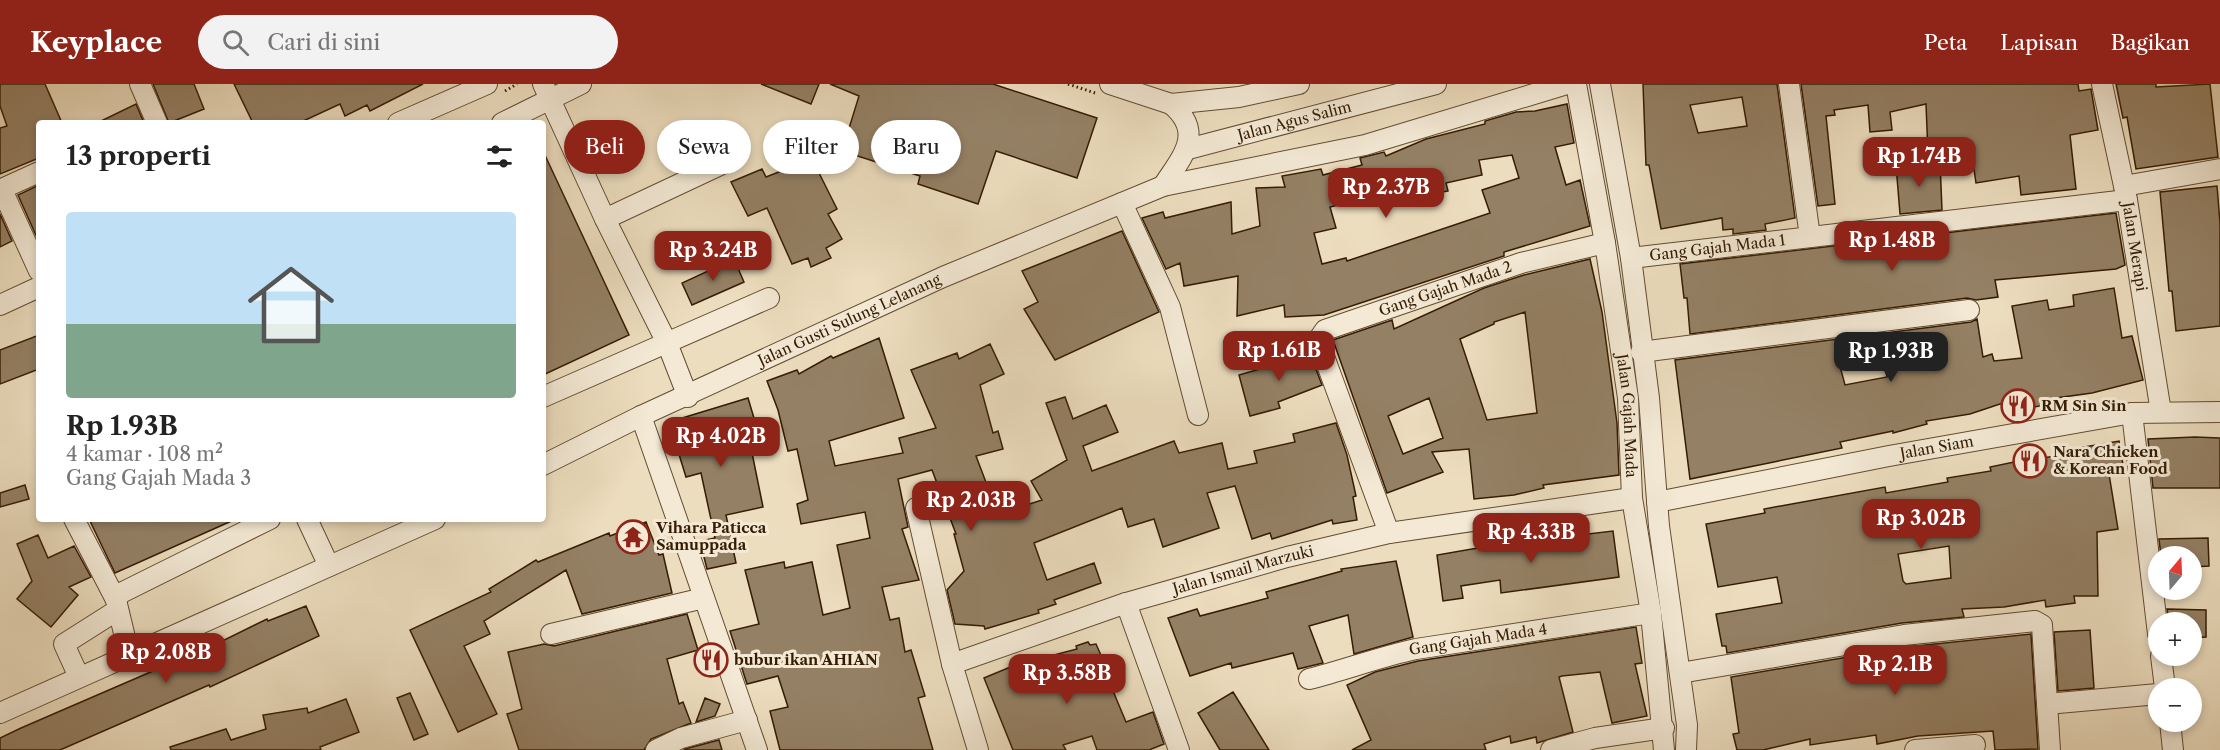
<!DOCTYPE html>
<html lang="id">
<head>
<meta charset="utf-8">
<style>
  :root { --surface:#fff; --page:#f2f2f2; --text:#222; --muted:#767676; --accent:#8f2418 }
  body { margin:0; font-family:"Libre Caslon Text",serif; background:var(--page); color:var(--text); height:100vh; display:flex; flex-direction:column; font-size:22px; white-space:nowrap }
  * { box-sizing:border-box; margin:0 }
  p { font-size:20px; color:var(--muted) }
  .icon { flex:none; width:33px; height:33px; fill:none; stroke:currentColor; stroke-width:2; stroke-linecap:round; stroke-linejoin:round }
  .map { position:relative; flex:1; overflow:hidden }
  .side { position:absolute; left:36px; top:36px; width:510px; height:402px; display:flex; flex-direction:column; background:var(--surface); border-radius:6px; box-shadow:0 3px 9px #0003 }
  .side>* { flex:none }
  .banner { position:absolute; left:564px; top:36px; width:570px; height:54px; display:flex; gap:12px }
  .needle { width:39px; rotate:19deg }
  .tools { position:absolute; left:2148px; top:462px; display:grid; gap:12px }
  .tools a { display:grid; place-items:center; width:54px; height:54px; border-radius:50%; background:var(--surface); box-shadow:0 3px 9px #0003; font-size:30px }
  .price { position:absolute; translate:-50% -51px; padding:0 14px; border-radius:12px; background:var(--accent); color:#fff; font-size:20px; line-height:39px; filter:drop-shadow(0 2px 3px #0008) }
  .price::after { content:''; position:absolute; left:50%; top:36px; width:18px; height:14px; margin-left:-9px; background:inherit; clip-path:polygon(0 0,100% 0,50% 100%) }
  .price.active { background:#222; color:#fff }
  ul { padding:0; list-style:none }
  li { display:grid; align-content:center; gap:12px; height:318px; padding:0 30px }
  li span { display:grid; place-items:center; height:186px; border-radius:6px; color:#555 }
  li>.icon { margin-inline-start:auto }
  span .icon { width:108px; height:108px; fill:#fffc; stroke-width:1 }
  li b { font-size:26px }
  h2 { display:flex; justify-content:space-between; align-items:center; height:72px; padding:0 30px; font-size:26px }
  .pill { padding:0 21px; border-radius:27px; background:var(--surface); box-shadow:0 3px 9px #0003; font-size:21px; line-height:54px }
  .pill.active { background:var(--accent); color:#fff }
  header { display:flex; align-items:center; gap:36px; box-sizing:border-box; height:84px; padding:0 30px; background:var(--accent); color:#fff }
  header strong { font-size:28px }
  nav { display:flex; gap:33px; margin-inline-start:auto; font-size:21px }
  .search { width:420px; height:54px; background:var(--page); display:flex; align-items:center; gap:15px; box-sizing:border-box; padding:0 21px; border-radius:33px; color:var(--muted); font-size:22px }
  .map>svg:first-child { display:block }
</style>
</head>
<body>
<header>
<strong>Keyplace</strong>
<div class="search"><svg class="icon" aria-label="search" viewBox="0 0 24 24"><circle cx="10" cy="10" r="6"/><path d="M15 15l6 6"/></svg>Cari di sini</div>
<nav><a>Peta</a><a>Lapisan</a><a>Bagikan</a></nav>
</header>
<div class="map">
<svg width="2220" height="666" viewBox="0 0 2220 666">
  <rect width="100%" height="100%" fill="#ecddbe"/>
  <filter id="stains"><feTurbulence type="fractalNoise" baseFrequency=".00333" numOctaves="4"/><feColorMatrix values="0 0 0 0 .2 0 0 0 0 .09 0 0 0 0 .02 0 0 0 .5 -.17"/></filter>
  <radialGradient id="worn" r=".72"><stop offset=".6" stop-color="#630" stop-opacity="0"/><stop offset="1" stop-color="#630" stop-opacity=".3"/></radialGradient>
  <path fill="#948064" stroke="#351c03" stroke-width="1.5" fill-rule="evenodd" d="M0 0H45L62 39H39V74L0 90V44L7 42 0 22Z
    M153 0H194L204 25 169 39Z
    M234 0H423L370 27 367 21 345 32 340 20 299 39H253Z
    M761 0H819L811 20Z
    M830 0H993L1097 34 1077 94 996 67 978 120 918 100 920 92 842 67 859 12Z
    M1643 0H1777L1795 134 1765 140 1766 146 1733 150V145L1723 146 1722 134 1661 145 1649 81H1646ZM1742 13 1747 42 1698 49 1690 21Z
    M1801 0H2078L2079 7 2091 5 2098 46 2070 51 2076 105 2021 111 2019 92 1976 99 1971 65 1928 70 1926 20 1890 28 1892 46 1870 48 1868 21 1834 26 1835 31 1826 32 1835 120 1818 122Z
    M2116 0H2156V3L2210 0 2218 73 2136 85 2127 33 2123 34Z
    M136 20 144 39H97Z
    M1567 20 1574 59 1555 63 1566 101 1580 96 1590 142 1504 168V172L1324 231 1285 233 1284 221 1237 232 1238 192 1184 202 1180 179 1166 185 1142 134 1163 128 1165 134 1231 118 1232 150 1260 142 1256 104 1285 103 1282 92 1321 85 1323 91 1362 81 1360 74 1384 68 1386 72 1426 55 1485 40V37L1516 28 1535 27ZM1512 71 1519 94 1482 106 1490 129 1347 177 1346 174 1322 180 1314 149 1336 144 1330 123 1370 113 1371 118 1401 111 1402 116 1448 107 1446 99 1482 91 1479 76Z
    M543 67 629 251 543 291Z
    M812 75 837 125 828 130 842 155 826 164 831 174 811 183 808 174 792 180 767 124 748 132 731 98 762 85 766 93Z
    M1940 78 1942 126 1900 130 1896 81Z
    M39 101V158L18 111Z
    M2217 102 2220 139V242L2176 247 2172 207H2169L2160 108Z
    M2116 129 2125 181 2116 185 1995 196 1998 213 1976 216 1967 214 1690 250 1687 214H1684L1680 180Z
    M0 130 12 157 0 163Z
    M1122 147 1159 228 1055 276 1024 225 1038 218 1022 187Z
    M734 175 744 198 692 221 682 199Z
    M1590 175 1602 228 1617 339 1619 391 1543 401 1544 404 1514 411 1474 415 1469 365 1432 368 1443 388 1387 409 1333 256 1392 236 1394 245 1484 204 1524 191ZM1525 228 1537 329 1487 336 1460 255 1494 240V238ZM1429 314 1443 354 1403 370 1388 332Z
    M2114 204 2122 254 2132 252 2143 296 2092 309 2049 315 2050 320 2034 323 2014 326 2012 316 1970 330 1926 337 1927 340 1893 349V347L1840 358 1842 364 1690 395 1675 276 1971 238 1977 235 1983 273 1992 270 1994 277 2022 274 2012 222 2047 216 2049 226 2074 222 2073 211ZM1881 264 1887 293 1845 301 1837 271Z
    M39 251V285L0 300V266Z
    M879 254 904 334 829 357 835 382 903 369 899 354 936 344 911 286 957 269 959 275 990 260 1004 290 980 301 993 349 998 347 1003 365 976 372 998 430 1042 416 1031 397 1067 376 1046 319 1065 313 1073 335 1106 321 1118 348 1083 362 1092 387 1174 357 1179 369 1222 359 1228 385 1257 379 1254 367 1295 358 1293 350 1336 339 1347 371 1356 412 1353 413 1357 436 1333 440 1332 436 1272 455 1270 449 1252 455 1235 402 1207 409 1219 444 1163 463 1154 435 1128 443 1122 424 1034 459 1047 496 1094 479 1101 499 1054 516 1056 520 1038 526 1039 529 985 545 984 542 955 540 947 506 964 487 954 450H956L932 386 898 395 908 443 902 445 919 496 882 503 890 536 899 534 905 568 911 566 925 612 918 614 933 666H780L770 627 788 623 778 592 747 600 730 547 759 540 745 486 784 478 785 484 812 478 823 531 850 524 837 461 870 454 865 428 801 440 797 420 808 416 797 365 788 367 778 326 767 297 797 286 799 290 831 272 833 274Z
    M1308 264 1322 301 1278 318 1280 324 1250 332 1239 291 1274 281 1272 277Z
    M748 314 762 361 751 364 763 423 726 431 736 479 707 485 700 457 715 454 701 389 686 393 669 338Z
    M2195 353 2220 354V404H2153L2148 355Z
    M2119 357 2124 387 2109 390 2118 445 2097 448 2098 512H2074L2075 519 2046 523 2045 516 2004 523 1962 525 1964 533 1902 539 1727 569 1726 562H1722L1716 530 1782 519 1777 493 1718 503 1706 440 1765 429 1764 425 1885 403 1886 409 1948 398 1947 394 1991 387 1990 383 2019 377 2018 375 2036 370 2037 375 2079 368V364ZM1949 462 1951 494 1906 500 1903 497 1898 470Z
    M25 401 29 415 0 423V409Z
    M89 435H236L115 489Z
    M646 438 659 471 663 470 672 509 582 530 566 486 484 537 490 550 464 562 497 630 458 648 410 546 491 508 489 505 536 476 538 478 609 449 610 452Z
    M1613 447 1619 493 1501 509 1500 496 1461 502 1463 514 1443 517 1437 471 1495 461Z
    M38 451 48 474 74 462 91 493 69 503 78 511 51 543 17 515 32 497 17 460Z
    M2208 454 2209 482 2192 483V472H2161L2159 455Z
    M1396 477 1413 553 1354 570 1348 531 1309 542 1323 579 1298 585 1293 569 1232 584 1231 579 1190 592 1168 534 1197 525 1200 532 1268 514 1266 508 1342 487 1341 485Z
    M306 522 319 552 210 603 209 601 60 666H0V654L21 644 190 571V573L267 535 268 537Z
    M2167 525 2206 526V553L2192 554V538H2169Z
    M687 530 698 566 667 575 679 620 683 618 691 639 651 655 644 666H519L507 630 522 625 508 568 544 560 554 562Z
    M1636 543 1642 579 1635 580 1647 632 1612 639 1600 588 1562 592 1559 593 1573 648 1537 659 1536 653 1511 659 1510 652 1484 660 1486 666H1352L1371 656 1347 601 1375 588 1418 577Z
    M2090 546 2094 604 2058 607 2054 548Z
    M2031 550 2038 665 1995 666 1993 647 1918 652 1877 660 1876 651 1810 661V655L1763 666H1737L1733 650 1739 649 1731 593 1906 563Z
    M1088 558 1090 561 1096 560 1111 594 1108 595 1126 638 1153 628 1164 660 1149 666H1097L1092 652 1063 661 1066 666H1013L984 594 1037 572 1039 575 1077 565 1076 562Z
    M1233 608 1269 666H1220L1198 629Z
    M410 609 428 650 414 656 397 614Z
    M705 614 720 620 715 632 696 638Z
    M346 615 359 648 320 663 321 666H171L170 663 226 645 231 656 266 645 263 631 307 624 308 629Z
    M719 656 722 666H684L685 665Z"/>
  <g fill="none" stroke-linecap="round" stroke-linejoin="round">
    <defs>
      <g id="minor">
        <path d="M140 0 157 39"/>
        <path d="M543 0 605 135 667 259 688 313"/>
        <path d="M1110 0 1171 20 1239 13 1299 0"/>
        <path id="s1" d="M1576 0 1605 159 1628 314 1632 414 1651 529 1664 666"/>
        <path d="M1600 0 1631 174 1649 314 1659 442 1687 641 1686 666"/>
        <path d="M1789 0 1810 153"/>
        <path id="s2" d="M2102 0 2127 116 2161 328"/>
        <path d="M398 39 487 0"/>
        <path d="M502 39 581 0"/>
        <path id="s3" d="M1188 65 1436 0"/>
        <path d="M39 88 6 103 3 108 39 187"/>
        <path d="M1163 102C1181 74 1206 49 1171 20"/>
        <path d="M2124 102 2220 85"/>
        <path d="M1122 119 1170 223 1198 331"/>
        <path d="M605 135 735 74"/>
        <path id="s4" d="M1631 174 2127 116"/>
        <path d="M0 221 39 203"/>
        <path d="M1641 268 1969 226"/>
        <path d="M543 313 769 214"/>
        <path d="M2132 329 2158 550"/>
        <path d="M641 332 757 666"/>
        <path id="s5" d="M543 381 641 332 943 193 1163 102 1365 61 1567 0"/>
        <path id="s6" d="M1657 418 1889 372 2132 329 2220 328"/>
        <path d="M916 424 952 580"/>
        <path d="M74 435 116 516"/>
        <path d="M307 435 329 482"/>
        <path id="s7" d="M1389 449 1318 256 1325 246 1521 179 1605 159"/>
        <path d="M1126 519 1179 666"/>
        <path d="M551 550 704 514"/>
        <path d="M129 570 116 516 121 509 270 435"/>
        <path d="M2161 572 2165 604"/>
        <path d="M1680 589 1904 551 2035 537 2042 541 2050 666"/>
        <path d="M79 593 64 560 116 527"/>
        <path id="s8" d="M1309 595C1345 586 1379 573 1416 565L1651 529"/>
        <path d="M2047 620 2158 610"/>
        <path d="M0 629 435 435"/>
        <path d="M2170 638 2173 666"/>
        <path d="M656 666 681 654 747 636"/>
        <path id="s9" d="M978 666 952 580 1126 519 1287 473 1389 449 1632 414"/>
        <path d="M1551 666 1595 654 1664 644"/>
        <path d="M1915 666 1975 661"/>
      </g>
    </defs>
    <use href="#minor" stroke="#634c32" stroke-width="22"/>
    <path stroke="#351c03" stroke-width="3" stroke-dasharray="1.5 3" stroke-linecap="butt" d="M1068 0 1095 9
      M505 7 517 0"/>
    <use href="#minor" stroke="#f3e9d5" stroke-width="20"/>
  </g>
  <defs>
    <symbol id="restaurant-ring" viewBox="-11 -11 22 22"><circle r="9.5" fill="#f3e9d5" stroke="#8f2418" stroke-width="1.5"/><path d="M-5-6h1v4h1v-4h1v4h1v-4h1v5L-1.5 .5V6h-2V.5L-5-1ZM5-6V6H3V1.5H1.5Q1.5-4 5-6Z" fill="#8f2418"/></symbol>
    <symbol id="temple-ring" viewBox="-11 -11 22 22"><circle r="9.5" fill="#f3e9d5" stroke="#8f2418" stroke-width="1.5"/><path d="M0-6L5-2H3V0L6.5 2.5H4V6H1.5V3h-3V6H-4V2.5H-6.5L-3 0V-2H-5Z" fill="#8f2418"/></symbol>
  </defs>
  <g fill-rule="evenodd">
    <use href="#restaurant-ring" x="1999" y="303" width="38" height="38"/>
    <use href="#restaurant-ring" x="2011" y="358" width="38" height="38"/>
    <use href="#temple-ring" x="614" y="434" width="38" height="38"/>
    <use href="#restaurant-ring" x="692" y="557" width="38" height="38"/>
  </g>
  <g text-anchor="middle" stroke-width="6" stroke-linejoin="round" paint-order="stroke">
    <g font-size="15" fill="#351c03" stroke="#f3e9d5">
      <text dy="5" stroke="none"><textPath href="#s3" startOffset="110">Jalan Agus Salim</textPath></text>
      <text dy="5" stroke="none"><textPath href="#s2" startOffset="166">Jalan Merapi</textPath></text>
      <text dy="5" stroke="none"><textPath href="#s4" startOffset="87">Gang Gajah Mada 1</textPath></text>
      <text dy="5" stroke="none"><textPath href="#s7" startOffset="345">Gang Gajah Mada 2</textPath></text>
      <text dy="5" stroke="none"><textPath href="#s5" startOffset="339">Jalan Gusti Sulung Lelanang</textPath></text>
      <text dy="5" stroke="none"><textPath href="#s1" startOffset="336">Jalan Gajah Mada</textPath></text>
      <text dy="5" stroke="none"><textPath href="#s6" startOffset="285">Jalan Siam</textPath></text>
      <text dy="5" stroke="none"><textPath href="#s9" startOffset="396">Jalan Ismail Marzuki</textPath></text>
      <text dy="5" stroke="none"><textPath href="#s8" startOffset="174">Gang Gajah Mada 4</textPath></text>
    </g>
    <g font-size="15" font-weight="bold" fill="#351c03" stroke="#f3e9d5" text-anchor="start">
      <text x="2041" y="327">RM Sin Sin</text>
      <text x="2053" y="373">Nara Chicken<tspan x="2053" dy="17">&amp; Korean Food</tspan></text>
      <text x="656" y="449">Vihara Paticca<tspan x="656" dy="17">Samuppada</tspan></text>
      <text x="734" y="581">bubur ikan AHIAN</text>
    </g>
  </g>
  <rect width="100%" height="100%" filter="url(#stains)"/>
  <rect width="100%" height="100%" fill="url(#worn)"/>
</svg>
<div class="tools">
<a><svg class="needle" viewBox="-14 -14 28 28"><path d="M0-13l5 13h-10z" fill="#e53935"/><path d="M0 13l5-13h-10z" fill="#767676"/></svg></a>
<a>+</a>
<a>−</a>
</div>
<b class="price" style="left:1919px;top:104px">Rp 1.74B</b>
<b class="price" style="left:1386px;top:135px">Rp 2.37B</b>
<b class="price" style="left:1892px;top:188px">Rp 1.48B</b>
<b class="price" style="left:713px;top:198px">Rp 3.24B</b>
<b class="price" style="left:1279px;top:298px">Rp 1.61B</b>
<b class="price active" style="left:1891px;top:299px">Rp 1.93B</b>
<b class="price" style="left:721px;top:384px">Rp 4.02B</b>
<b class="price" style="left:971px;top:448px">Rp 2.03B</b>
<b class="price" style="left:1921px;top:466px">Rp 3.02B</b>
<b class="price" style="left:1531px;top:480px">Rp 4.33B</b>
<b class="price" style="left:166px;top:600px">Rp 2.08B</b>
<b class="price" style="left:1895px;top:612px">Rp 2.1B</b>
<b class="price" style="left:1067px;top:621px">Rp 3.58B</b>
<div class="banner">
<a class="pill active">Beli</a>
<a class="pill">Sewa</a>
<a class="pill">Filter</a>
<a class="pill">Baru</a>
</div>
<section class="side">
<h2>13 properti<svg class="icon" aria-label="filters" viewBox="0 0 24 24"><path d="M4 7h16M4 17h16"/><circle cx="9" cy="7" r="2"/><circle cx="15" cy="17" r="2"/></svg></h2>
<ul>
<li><span style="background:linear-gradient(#bfe0f5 60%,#7fa58c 0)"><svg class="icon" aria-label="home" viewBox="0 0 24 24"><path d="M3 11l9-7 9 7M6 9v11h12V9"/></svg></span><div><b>Rp 1.93B</b><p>4 kamar · 108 m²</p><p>Gang Gajah Mada 3</p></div></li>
</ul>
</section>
</div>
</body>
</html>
